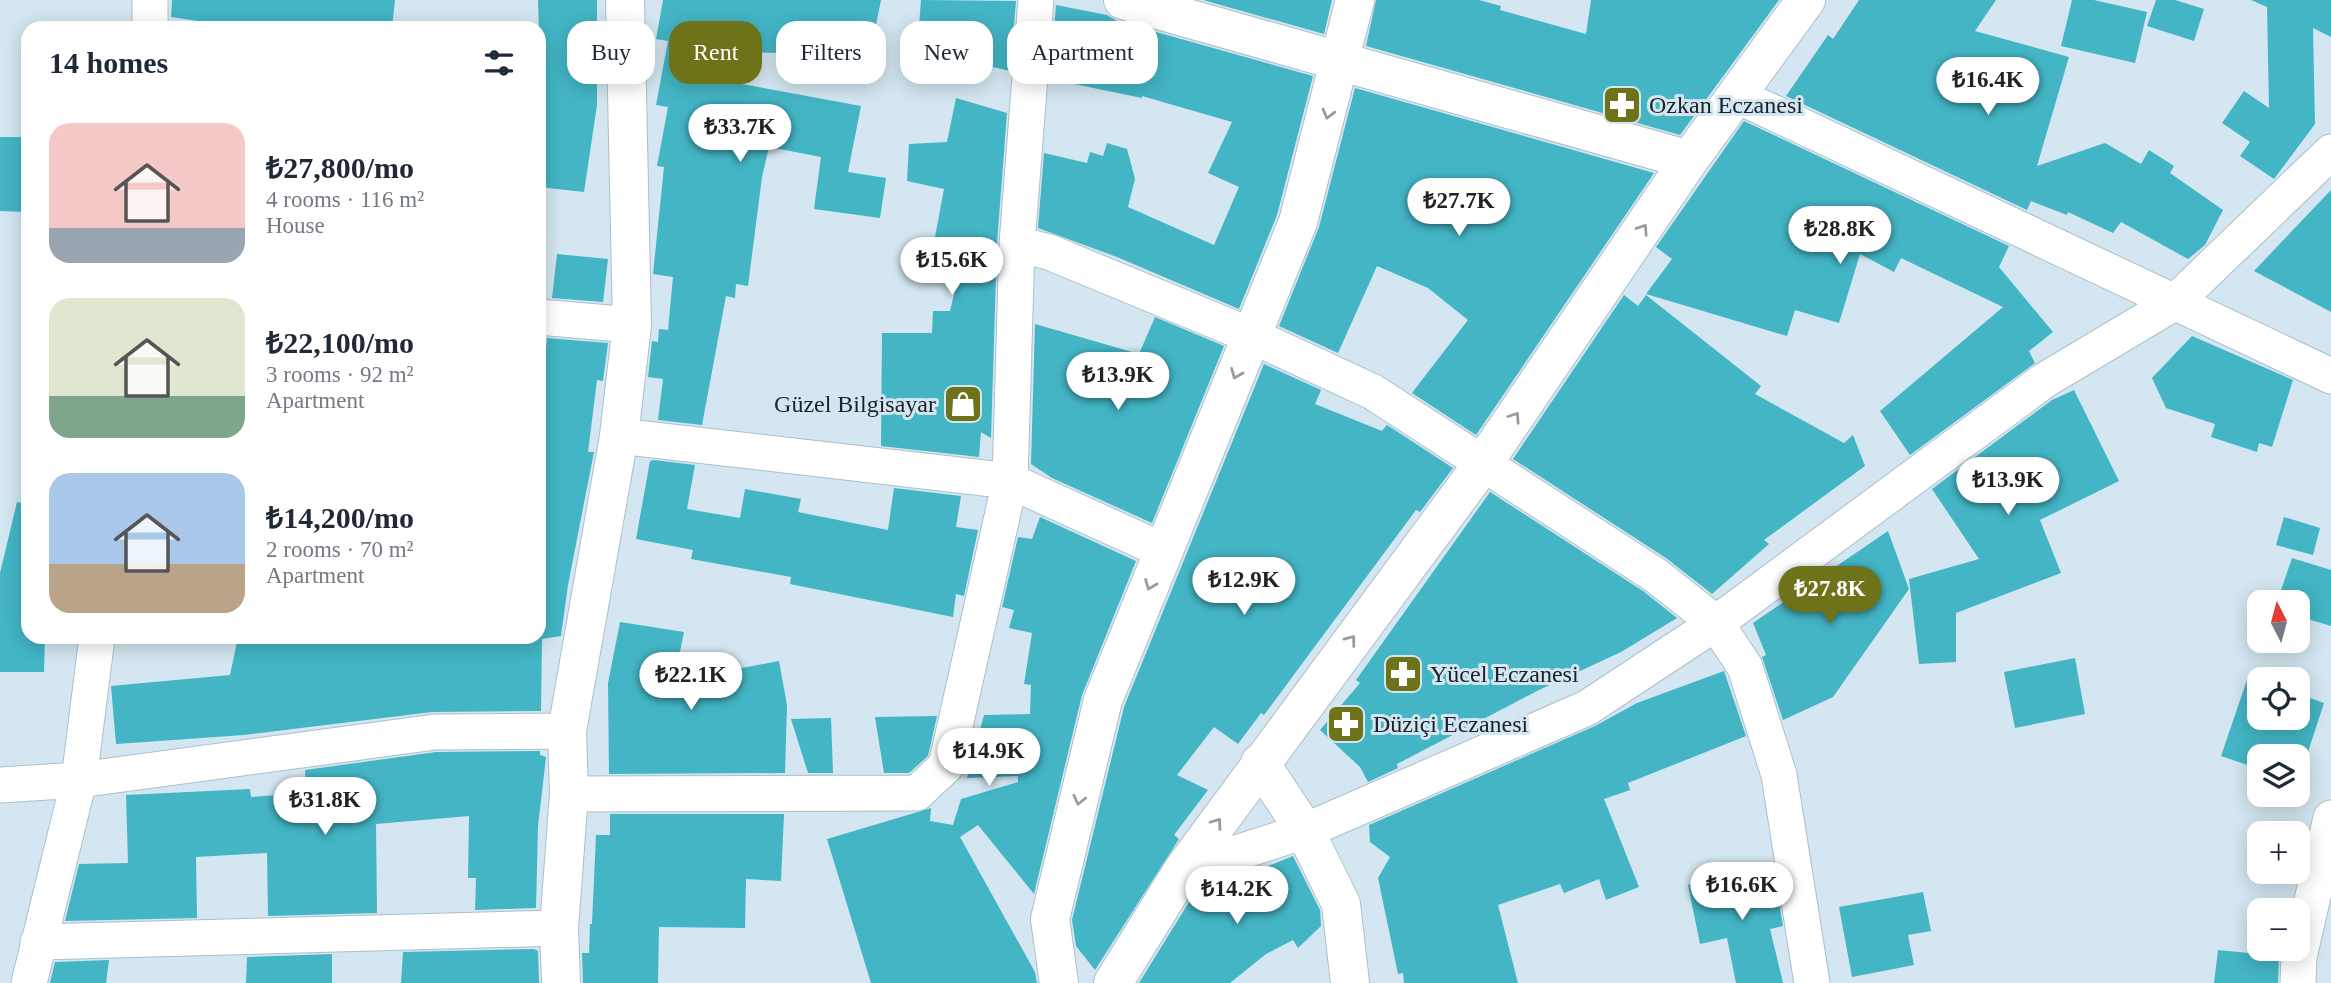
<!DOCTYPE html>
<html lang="en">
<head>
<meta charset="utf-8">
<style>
  :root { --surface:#fff; --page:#f6f6f7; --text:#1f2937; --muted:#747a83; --accent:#6e7218 }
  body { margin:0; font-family:Georgia,serif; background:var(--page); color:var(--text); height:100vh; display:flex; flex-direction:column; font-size:26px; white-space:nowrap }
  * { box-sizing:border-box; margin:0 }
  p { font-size:23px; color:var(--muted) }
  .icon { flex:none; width:38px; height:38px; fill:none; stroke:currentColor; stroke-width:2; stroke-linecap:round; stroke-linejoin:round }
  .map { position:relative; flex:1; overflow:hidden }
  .panel { position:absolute; left:21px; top:21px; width:525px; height:623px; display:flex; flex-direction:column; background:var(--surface); border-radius:21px; box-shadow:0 4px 18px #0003 }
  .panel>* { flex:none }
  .hud { position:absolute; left:567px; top:21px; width:665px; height:63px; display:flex; gap:14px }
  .needle { width:46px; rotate:354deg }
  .controls { position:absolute; left:2247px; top:590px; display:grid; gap:14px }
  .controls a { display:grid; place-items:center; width:63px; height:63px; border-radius:14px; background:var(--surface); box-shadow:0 4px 18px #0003; font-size:35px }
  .price { position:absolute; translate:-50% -60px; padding:0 16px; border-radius:24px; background:#fff; color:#222; font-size:23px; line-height:46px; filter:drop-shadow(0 2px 4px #0008) }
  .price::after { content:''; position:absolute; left:50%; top:42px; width:21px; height:16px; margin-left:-10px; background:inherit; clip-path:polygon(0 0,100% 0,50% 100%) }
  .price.on { background:var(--accent); color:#fff }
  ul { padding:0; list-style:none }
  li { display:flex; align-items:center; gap:21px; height:175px; padding:0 28px }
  li span { display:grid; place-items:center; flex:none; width:196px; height:140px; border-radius:21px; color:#555 }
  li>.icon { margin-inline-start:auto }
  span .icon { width:84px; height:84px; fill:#fffc; stroke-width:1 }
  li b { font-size:30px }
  h2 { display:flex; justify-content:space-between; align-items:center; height:84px; padding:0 28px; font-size:30px }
  .tag { padding:0 24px; border-radius:21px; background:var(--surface); box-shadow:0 4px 18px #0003; font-size:24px; line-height:63px }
  .tag.on { background:var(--accent); color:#fff }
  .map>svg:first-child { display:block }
</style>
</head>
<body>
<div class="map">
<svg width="2331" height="983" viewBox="0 0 2331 983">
  <rect width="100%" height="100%" fill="#d3e6f1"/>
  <path fill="#43b5c5" d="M172 0H395L392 28H245L171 17Z
    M538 0H597V105L584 192 539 187 545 105H541Z
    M663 0H881L870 55 695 51 693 75 861 106 848 172 886 178 880 218 814 209 821 157 769 147 762 177 748 286 736 284 735 298 726 296 702 425 658 420 663 379 648 377 652 341 658 342 659 329 668 330 673 277 653 274 664 167 657 166 668 107 656 105 668 41 656 39Z
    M921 0 1016 1 1010 71 958 59 959 46 918 39Z
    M1203 0H1332L1324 34Z
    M1376 0H1479L1501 6 1500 10 1586 34 1591 0H1779L1680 135 1366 46Z
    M1859 0H1996L1975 31 2069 57 2037 166 2105 143 2141 164 2149 150 2174 166 2170 173 2223 210 2205 245 2188 259 2121 222 2113 233 2068 212 2067 215 2031 201 2027 210 1786 96 1828 35 1833 39Z
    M2072 0H2094L2147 12 2135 63 2061 46Z
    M2156 0H2175L2204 9 2194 41 2147 26Z
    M2251 0H2331V37L2313 28 2315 124 2274 179 2240 156 2250 142 2222 123 2244 91 2269 108 2267 7Z
    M1056 5 1107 15 1117 21 1313 76 1277 215 1239 309 1117 257 1038 228 1044 153 1087 163 1090 152 1103 156 1107 143 1127 149 1135 179 1128 207 1214 245 1239 187 1208 173 1232 122 1142 96V98L1050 79Z
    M1355 88 1654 173 1476 435 1412 393 1468 320 1428 288 1377 266 1338 353 1279 326 1319 227Z
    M956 98 1007 113 997 243 991 438 981 432 979 457 881 446 882 333H932L933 311H950L962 260 932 253 944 189 907 181 909 144 947 142Z
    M1744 121 2009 246 1999 267 2053 332 2029 351 2035 363 1910 455 1880 411 2003 307 1901 258 1894 272 1860 254 1839 323 1795 310 1787 336 1646 294 1672 259 1656 247Z
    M0 137H28V212L0 211Z
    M2331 190V312L2254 271Z
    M557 254 608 259 603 302 552 298Z
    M1624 295 1638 306 1646 295 1761 386 1755 394 1844 443 1853 435 1865 466 1764 540 1769 544 1712 594 1666 558 1513 459Z
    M1155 317 1224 346 1152 523 1052 478 1031 464 1035 324 1139 354Z
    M2192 336 2293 380 2272 447 2259 443 2257 452 2211 437 2215 424 2166 408 2152 378Z
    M547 338 608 343 603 381 597 380 588 452H594L568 585 561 636 542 639 541 711 432 712 244 735 116 744 111 686 230 675 238 637H539V386H542Z
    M1264 364 1321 390 1315 404 1382 431 1387 425 1453 468 1420 512 1416 510 1264 715 1261 713 1238 744 1214 727 1177 775 1208 790 1174 835 1179 839 1095 970 1076 946 1072 920 1124 707Z
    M2074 390 2119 481 2040 520 2061 573 1956 613V662L1919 664 1909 579 1979 559 1932 489 2052 400Z
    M654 460 695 465 687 509 740 518 745 489 801 499 798 512 888 530 894 488 961 496 956 527 978 530 964 596 956 594 953 617 790 584 791 577 691 559 693 550 636 539 650 461Z
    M1490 492 1643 591 1677 618 1621 652 1539 690 1397 764 1398 768 1368 782 1360 767 1320 730 1360 683 1356 680Z
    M17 502 28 504V637H45L44 672H0V573Z
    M1040 517 1136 561 1082 695 1034 894 978 825 960 837 1035 972 1037 983H871L827 839 931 808 930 821 953 825 961 799 1018 782V776L967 778 984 715 1030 714 1031 685 1024 684 1032 633 1009 628 1014 610 1002 607 1018 537 1032 539Z
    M2284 517 2320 528 2313 555 2276 545Z
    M1888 531 1909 589 1833 697 1783 720 1762 657 1766 655 1753 623Z
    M2292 558 2331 570V626L2298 616V602H2277Z
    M620 622 684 632 674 681 779 661 787 705 785 773 609 774 608 683Z
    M2075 658 2085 714 2015 728 2004 672Z
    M1724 671 1746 736 1628 783 1630 790 1604 799 1639 887 1606 900 1599 879 1564 893 1560 884 1498 905 1518 983H1404L1403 973 1398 974 1378 878 1390 857 1370 842 1369 825 1595 726 1637 703Z
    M2248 677 2259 681V718H2298V694L2324 703 2306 758 2277 748 2274 756H2259V769L2221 756Z
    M937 716 928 756 909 773H884L875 717Z
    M831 718 833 773H808L791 719Z
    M540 751V755L546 757 538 826 536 908 475 910 476 878H468L469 816 376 824 377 913 268 916 267 853 196 857 197 918 65 921 79 864 128 863 126 795 250 789 251 797 306 793 305 770 436 752Z
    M610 814H784L781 881 746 879 745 928 659 927 658 983H583L582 953H589L590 924H592L596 835H610Z
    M1293 856 1320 910 1321 926 1298 948 1293 940 1266 954 1230 983H1139L1194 894 1233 875 1256 871Z
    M1773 867 1783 926 1770 929 1783 983H1736L1727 938 1700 944 1688 885Z
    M1923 892 1931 931 1908 935 1914 965 1852 977 1839 907Z
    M534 949 538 951 539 983H401L403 952Z
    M2218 950 2279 956 2278 983H2214Z
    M332 954V983H246L247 957Z
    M109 960 106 983H50L55 962Z"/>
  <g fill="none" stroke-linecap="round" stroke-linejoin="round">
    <defs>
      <path id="street" d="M150 28V0
        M1736 95 2331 376
        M1017 244 1049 252 1252 336 1373 392 1655 575 1716 623 1745 667 1779 775 1812 983
        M539 317 632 325
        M619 436 1010 481 1164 551
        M0 785 79 780 435 732 567 731
        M569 794 917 793 946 766 1010 481 1017 244 1036 0
        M1183 870 1305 831 1587 708 1716 623 2045 380 2174 303 2331 152
        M38 942 559 928
        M29 983 79 780 97 637
        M2298 983 2299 957 2331 818"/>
      <path id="secondary" d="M1123 0 1689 160
        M1260 763 1305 831 1341 904 1350 983
        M561 983 559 928 569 794 567 731 619 436 632 325 625 0
        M1059 983 1050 919 1103 700 1298 222 1355 0
        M1113 983 1183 870 1482 465 1689 160 1806 0"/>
    </defs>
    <use href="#street" stroke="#acbfca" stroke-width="37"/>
    <use href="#secondary" stroke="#acbfca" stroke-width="40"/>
    <use href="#street" stroke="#fff" stroke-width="35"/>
    <use href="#secondary" stroke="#fff" stroke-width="38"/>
  </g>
  <defs><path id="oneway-chevron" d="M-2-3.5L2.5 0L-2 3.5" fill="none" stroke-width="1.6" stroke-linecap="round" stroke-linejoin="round" transform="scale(1.75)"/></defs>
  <g stroke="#999c9e">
    <use href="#oneway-chevron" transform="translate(1328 114) rotate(105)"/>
    <use href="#oneway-chevron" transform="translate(1643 229) rotate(-56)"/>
    <use href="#oneway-chevron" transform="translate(1236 374) rotate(112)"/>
    <use href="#oneway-chevron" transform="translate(1515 417) rotate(-56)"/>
    <use href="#oneway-chevron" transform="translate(1150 585) rotate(112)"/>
    <use href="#oneway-chevron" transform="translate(1351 640) rotate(-53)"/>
    <use href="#oneway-chevron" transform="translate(1079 800) rotate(103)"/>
    <use href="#oneway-chevron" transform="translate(1217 823) rotate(-54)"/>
  </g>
  <defs>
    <symbol id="pharmacy-square" viewBox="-11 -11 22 22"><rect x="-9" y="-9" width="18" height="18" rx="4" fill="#6e7218" stroke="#d3e6f1"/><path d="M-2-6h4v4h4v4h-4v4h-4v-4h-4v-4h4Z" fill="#fff"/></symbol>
    <symbol id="shop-square" viewBox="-11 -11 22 22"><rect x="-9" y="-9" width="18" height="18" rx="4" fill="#6e7218" stroke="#d3e6f1"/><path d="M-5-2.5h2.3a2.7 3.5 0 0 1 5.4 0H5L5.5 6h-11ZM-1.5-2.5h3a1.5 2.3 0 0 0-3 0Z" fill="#fff"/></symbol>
  </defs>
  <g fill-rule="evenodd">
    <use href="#pharmacy-square" x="1600" y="83" width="44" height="44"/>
    <use href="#shop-square" x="941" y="382" width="44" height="44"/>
    <use href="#pharmacy-square" x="1381" y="652" width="44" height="44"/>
    <use href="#pharmacy-square" x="1324" y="702" width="44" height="44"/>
  </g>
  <g text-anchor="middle" stroke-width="6" stroke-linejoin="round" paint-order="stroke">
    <g font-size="24" fill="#1c2327" stroke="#d3e6f1" text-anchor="start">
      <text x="1649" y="113">Ozkan Eczanesi</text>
      <text x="936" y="412" text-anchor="end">Güzel Bilgisayar</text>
      <text x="1430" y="682">Yücel Eczanesi</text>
      <text x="1373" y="732">Düziçi Eczanesi</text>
    </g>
  </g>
</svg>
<div class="controls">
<a><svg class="needle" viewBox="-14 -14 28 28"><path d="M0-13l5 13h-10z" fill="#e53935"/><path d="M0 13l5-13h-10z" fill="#747a83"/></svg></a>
<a><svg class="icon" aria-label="locate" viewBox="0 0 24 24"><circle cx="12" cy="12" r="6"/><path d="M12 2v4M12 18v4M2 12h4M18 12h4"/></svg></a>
<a><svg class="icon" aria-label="layers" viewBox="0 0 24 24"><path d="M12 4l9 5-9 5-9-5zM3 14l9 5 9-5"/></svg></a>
<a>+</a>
<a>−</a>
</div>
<b class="price" style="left:1988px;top:117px">₺16.4K</b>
<b class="price" style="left:740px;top:164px">₺33.7K</b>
<b class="price" style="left:1459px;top:238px">₺27.7K</b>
<b class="price" style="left:1840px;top:266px">₺28.8K</b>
<b class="price" style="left:952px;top:297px">₺15.6K</b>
<b class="price" style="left:1118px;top:412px">₺13.9K</b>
<b class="price" style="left:2008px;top:517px">₺13.9K</b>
<b class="price" style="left:1244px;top:617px">₺12.9K</b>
<b class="price on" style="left:1830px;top:626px">₺27.8K</b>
<b class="price" style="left:691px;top:712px">₺22.1K</b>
<b class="price" style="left:989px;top:788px">₺14.9K</b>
<b class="price" style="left:325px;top:837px">₺31.8K</b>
<b class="price" style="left:1742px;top:922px">₺16.6K</b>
<b class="price" style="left:1237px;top:926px">₺14.2K</b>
<div class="hud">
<a class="tag">Buy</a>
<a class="tag on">Rent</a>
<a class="tag">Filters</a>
<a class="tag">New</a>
<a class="tag">Apartment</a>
</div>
<section class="panel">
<h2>14 homes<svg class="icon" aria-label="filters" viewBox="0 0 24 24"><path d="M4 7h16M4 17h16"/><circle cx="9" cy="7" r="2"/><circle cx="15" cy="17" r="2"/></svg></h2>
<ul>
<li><span style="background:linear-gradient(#f6c9c9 75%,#9aa5b1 0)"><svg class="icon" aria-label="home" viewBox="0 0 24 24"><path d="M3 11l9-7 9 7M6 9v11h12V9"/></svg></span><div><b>₺27,800/mo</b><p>4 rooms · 116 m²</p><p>House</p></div></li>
<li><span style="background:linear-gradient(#dfe7d0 70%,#7fa58c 0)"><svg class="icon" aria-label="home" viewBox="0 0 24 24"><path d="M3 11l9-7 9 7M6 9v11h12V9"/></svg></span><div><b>₺22,100/mo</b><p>3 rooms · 92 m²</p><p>Apartment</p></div></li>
<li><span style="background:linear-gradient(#a9c7e8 65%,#b9a48a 0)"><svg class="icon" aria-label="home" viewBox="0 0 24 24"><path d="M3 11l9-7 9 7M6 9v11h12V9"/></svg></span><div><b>₺14,200/mo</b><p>2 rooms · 70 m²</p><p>Apartment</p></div></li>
</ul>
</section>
</div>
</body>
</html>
